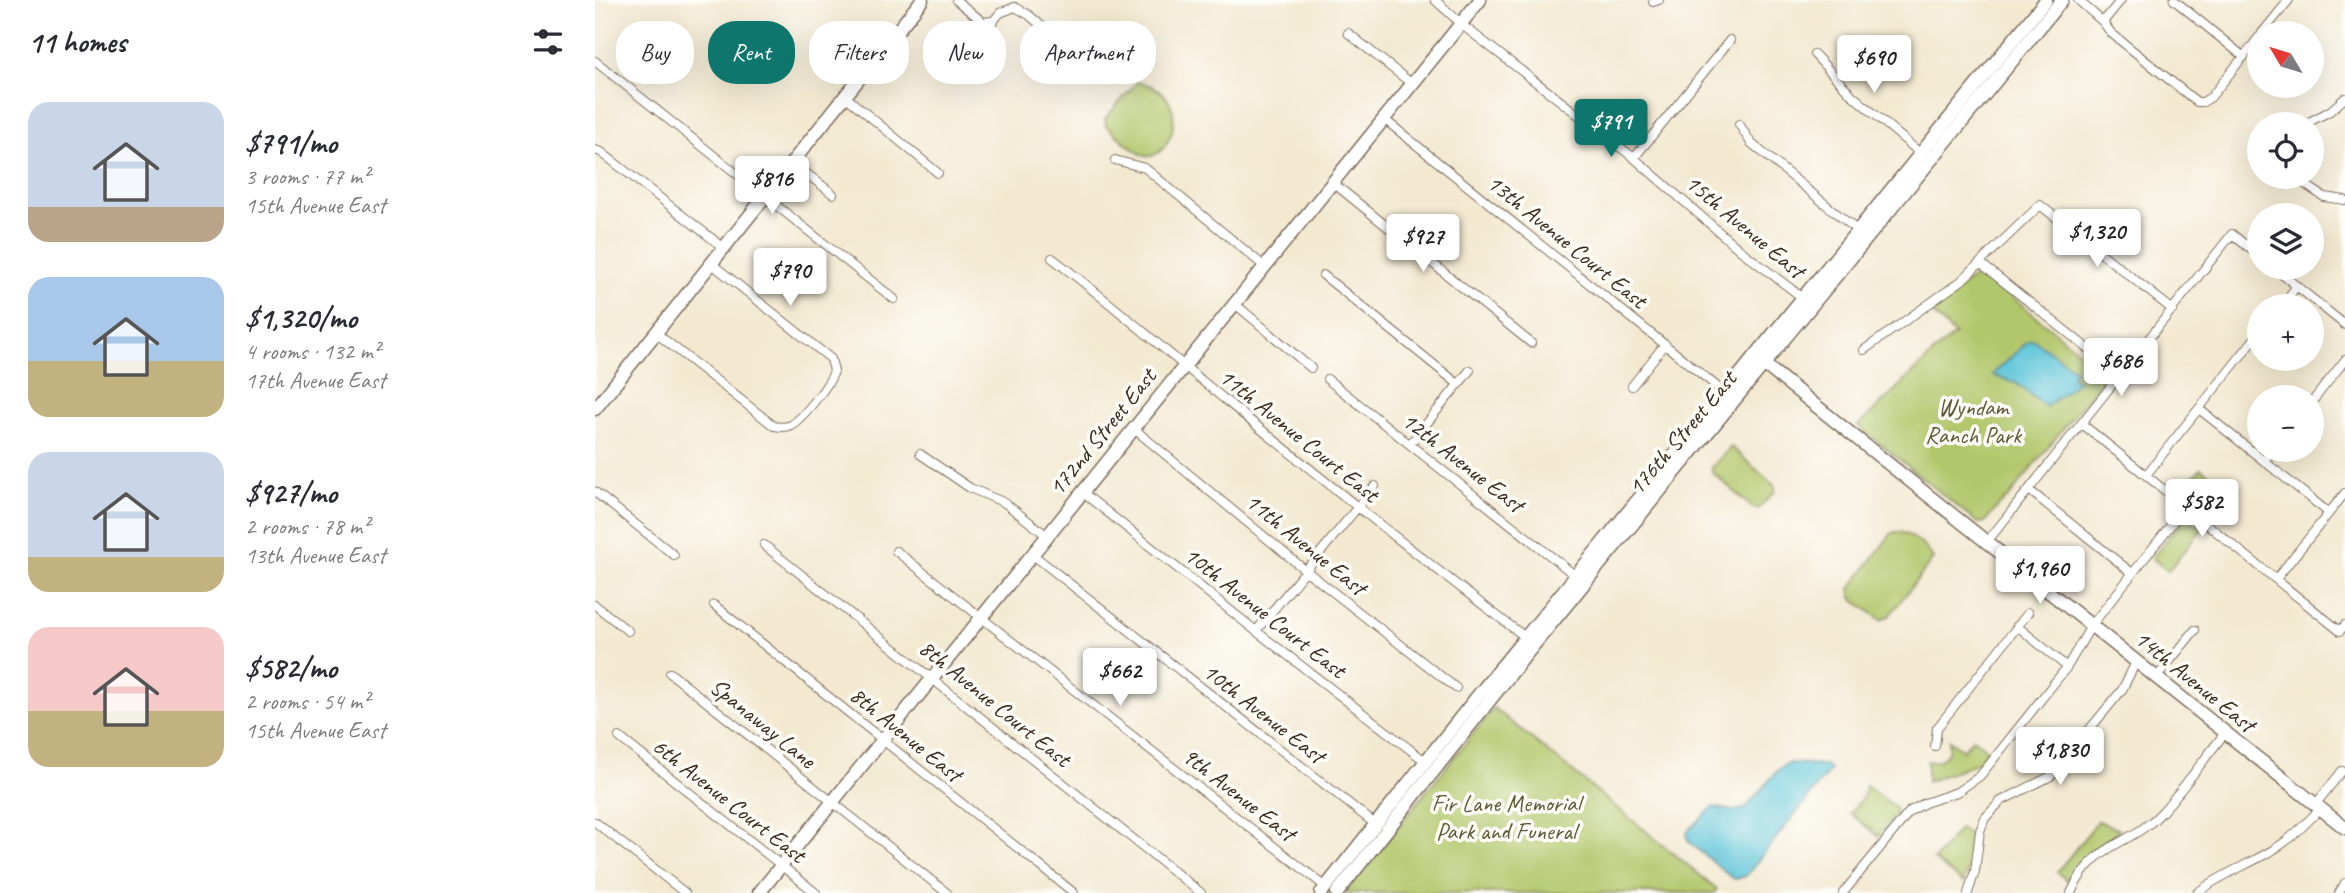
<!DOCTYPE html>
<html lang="en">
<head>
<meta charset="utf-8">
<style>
  :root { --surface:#fff; --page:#f7f7f7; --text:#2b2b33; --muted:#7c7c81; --accent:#0f766e }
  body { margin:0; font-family:Caveat,sans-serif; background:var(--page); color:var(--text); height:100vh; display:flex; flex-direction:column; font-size:26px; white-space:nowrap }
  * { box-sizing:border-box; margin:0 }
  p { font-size:23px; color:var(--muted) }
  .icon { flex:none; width:38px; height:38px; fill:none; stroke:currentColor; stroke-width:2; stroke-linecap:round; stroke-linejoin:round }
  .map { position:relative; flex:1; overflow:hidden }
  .side { display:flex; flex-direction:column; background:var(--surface); width:595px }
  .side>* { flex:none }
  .guide { position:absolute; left:21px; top:21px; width:665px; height:63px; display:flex; gap:14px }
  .needle { width:46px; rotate:308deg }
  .fabs { position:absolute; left:1652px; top:21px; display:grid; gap:14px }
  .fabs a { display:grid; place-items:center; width:77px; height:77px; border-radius:50%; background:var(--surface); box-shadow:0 7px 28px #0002; font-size:35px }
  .price { position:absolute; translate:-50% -60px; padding:0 16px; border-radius:7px; background:#fff; color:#222; font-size:23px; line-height:46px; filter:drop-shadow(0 2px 4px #0008) }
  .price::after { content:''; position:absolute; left:50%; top:42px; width:21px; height:16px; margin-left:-10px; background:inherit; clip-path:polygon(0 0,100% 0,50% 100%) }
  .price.active { background:var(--accent); color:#fff }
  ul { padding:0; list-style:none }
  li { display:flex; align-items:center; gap:21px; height:175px; padding:0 28px }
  li span { display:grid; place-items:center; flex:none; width:196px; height:140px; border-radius:21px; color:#555 }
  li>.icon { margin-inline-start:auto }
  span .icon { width:84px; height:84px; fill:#fffc; stroke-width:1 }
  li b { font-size:30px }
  h2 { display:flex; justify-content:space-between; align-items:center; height:84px; padding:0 28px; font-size:30px }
  .tag { padding:0 24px; border-radius:28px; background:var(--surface); box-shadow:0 7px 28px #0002; font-size:24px; line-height:63px }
  .tag.active { background:var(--accent); color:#fff }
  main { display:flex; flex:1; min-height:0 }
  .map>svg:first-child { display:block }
</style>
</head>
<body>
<main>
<section class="side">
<h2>11 homes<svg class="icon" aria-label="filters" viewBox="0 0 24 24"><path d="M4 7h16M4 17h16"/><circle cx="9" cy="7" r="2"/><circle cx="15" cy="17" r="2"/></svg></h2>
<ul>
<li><span style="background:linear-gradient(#c9d6e8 75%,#b9a48a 0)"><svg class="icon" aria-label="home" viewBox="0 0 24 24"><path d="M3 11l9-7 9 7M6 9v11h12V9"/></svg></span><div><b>$791/mo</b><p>3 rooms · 77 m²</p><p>15th Avenue East</p></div></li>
<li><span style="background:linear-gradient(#a9c7e8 60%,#c2b280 0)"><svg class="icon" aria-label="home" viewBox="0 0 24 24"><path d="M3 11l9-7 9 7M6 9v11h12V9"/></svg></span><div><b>$1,320/mo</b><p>4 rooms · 132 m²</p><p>17th Avenue East</p></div></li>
<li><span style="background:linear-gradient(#c9d6e8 75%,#c2b280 0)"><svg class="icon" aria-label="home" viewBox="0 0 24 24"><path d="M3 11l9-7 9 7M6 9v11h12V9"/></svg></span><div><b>$927/mo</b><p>2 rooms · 78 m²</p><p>13th Avenue East</p></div></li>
<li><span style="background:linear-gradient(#f6c9c9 60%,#c2b280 0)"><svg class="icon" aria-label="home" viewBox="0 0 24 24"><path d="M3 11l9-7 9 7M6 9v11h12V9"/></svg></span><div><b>$582/mo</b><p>2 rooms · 54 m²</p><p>15th Avenue East</p></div></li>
</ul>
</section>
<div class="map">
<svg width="1750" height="893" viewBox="0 0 1750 893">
  <rect width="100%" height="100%" fill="#fdfcf7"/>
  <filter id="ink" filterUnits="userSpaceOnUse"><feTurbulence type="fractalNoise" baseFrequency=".0143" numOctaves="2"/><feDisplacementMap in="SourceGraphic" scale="14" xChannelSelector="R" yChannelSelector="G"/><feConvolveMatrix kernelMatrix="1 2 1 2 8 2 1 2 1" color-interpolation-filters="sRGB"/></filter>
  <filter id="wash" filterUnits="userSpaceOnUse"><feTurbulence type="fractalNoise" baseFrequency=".00686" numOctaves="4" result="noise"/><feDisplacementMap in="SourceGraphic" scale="28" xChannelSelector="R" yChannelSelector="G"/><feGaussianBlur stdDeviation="1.57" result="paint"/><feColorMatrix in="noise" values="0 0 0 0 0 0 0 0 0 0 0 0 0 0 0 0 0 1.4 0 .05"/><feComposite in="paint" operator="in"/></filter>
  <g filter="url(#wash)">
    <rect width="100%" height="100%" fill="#f3e9d1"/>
    <path fill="#b2c76c" stroke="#767845" stroke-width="2" d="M542 82C601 91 577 161 550 156 540 153 520 133 511 126L510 119Z
      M1382 274H1389L1499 364 1506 381 1412 499 1405 504 1390 522 1383 523 1263 426 1348 344 1360 335 1336 312Z
      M1136 447 1180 486V491L1163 509 1158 508 1117 472V467Z
      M1606 468 1630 487 1610 512 1584 492Z
      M1595 519 1607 529 1573 571 1557 558 1587 520Z
      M1300 532C1313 531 1333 547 1338 559L1294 616 1286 620 1257 598 1255 589 1296 534Z
      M899 708 1122 889 1119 893H749Z
      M1378 738 1393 751 1383 762 1332 782V761C1346 764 1356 754 1354 740L1368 750Z
      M1271 786 1300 807 1301 814 1283 836 1255 813 1268 797Z
      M1503 821 1525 830 1486 860 1473 881 1462 872Z
      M1365 828 1377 837 1374 867 1368 883 1339 860Z"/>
    <path fill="#5cc4d9" stroke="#4c777c" stroke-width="2" d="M1439 340 1480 369 1477 376 1483 381 1451 407 1421 383 1397 375 1433 341Z
      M1193 763 1230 765 1235 770 1151 876 1142 879 1137 878 1093 841 1092 832 1118 807 1138 811 1150 809 1183 770Z"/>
  </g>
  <g filter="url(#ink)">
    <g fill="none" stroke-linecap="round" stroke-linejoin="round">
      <defs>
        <path id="street" d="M361 0 388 22 397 21
          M840 0 871 28 1039 158 1145 250 1208 298
          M1483 0 1508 22 1516 33 1602 102H1608L1616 97 1664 37
          M1579 0 1649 57
          M1058 2 1064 0
          M1508 22 1526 0
          M753 33 817 84
          M1667 33 1694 0
          M375 50 388 62
          M1219 54 1257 95 1325 153
          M0 61 299 299
          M362 65 405 13 420 7 434 15 489 63
          M250 96 343 173
          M789 119 1130 393
          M1144 124 1156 143 1263 231
          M1710 124 1735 111 1750 98
          M0 150 6 152 129 248
          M1039 158 1135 40
          M520 160 550 168 669 266
          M198 163 238 194
          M1699 177 1729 197 1750 200
          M737 182 936 343
          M457 258C518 304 575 355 634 403 731 483 830 561 930 637
          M1385 263 1526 375
          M1679 268 1750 325
          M728 275 863 384
          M639 303 716 368
          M1686 306 1702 286
          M61 333 179 426C185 427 190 428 196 425 208 418 235 384 239 371L236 359 117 264
          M1269 350 1366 281 1445 205 1578 310
          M732 379 981 576
          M1037 386 1070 344
          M1717 402 1750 360
          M1604 409 1734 513
          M1487 424 1745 631 1750 625
          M538 428 710 570 861 688
          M815 444 875 370
          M325 454 375 488 410 503 451 535
          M1669 461 1678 450
          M1551 475 1664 333
          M1434 490 1537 573
          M0 492 79 555
          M487 492 661 631 830 761
          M1392 542 1637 234 1664 256
          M169 545 606 893
          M301 551 731 887
          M437 554 780 824
          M1681 579 1750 493
          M0 605 33 631
          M119 605 479 893
          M1422 626 1472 667
          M661 631 780 486
          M75 673 352 893
          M1561 678 1600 630
          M24 737 221 893
          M1340 746 1342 728 1433 613
          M1720 805 1747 771
          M0 822 90 893
          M1248 893 1315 811 1330 803 1362 792 1385 776 1472 667 1496 626 1590 507
          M1373 893 1380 871 1385 831 1390 818 1406 801 1456 776 1527 690 1541 662
          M1476 893C1499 841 1534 847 1566 813 1589 788 1609 759 1630 733
          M1602 893C1627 873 1657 864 1684 846 1700 836 1712 822 1725 809
          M1744 893 1750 883"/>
        <path id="secondary" d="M1161 358 1750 828
          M0 409 327 0
          M164 893 885 0"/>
        <path id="primary" d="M726 893 881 698 1451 0
          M742 893 933 652 1467 0"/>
      </defs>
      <use href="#street" stroke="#7b6d5d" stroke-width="10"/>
      <use href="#secondary" stroke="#7b6d5d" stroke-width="15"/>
      <use href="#primary" stroke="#7b6d5d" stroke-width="15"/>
      <use href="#street" stroke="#fff" stroke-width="8"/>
      <use href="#secondary" stroke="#fff" stroke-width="12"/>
      <use href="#primary" stroke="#fff" stroke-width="12"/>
    </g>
  </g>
  <g text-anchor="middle" stroke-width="7" stroke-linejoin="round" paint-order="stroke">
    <g font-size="24" fill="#3b2a1e" stroke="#fdfcf7">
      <text transform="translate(1150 226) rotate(40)" y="8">15th Avenue East</text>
      <text transform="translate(972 241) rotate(39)" y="8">13th Avenue Court East</text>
      <text transform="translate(507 432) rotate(-51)" y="8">172nd Street East</text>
      <text transform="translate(1087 433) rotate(-50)" y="8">176th Street East</text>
      <text transform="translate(704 435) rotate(39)" y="8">11th Avenue Court East</text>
      <text transform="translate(868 462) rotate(38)" y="8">12th Avenue East</text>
      <text transform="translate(711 544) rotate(39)" y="8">11th Avenue East</text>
      <text transform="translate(670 612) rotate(38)" y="8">10th Avenue Court East</text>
      <text transform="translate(1600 681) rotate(39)" y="8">14th Avenue East</text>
      <text transform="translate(400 703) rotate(39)" y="8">8th Avenue Court East</text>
      <text transform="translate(669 713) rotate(38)" y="8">10th Avenue East</text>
      <text transform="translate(168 723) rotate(39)" y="8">Spanaway Lane</text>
      <text transform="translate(311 734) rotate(39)" y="8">8th Avenue East</text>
      <text transform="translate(644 794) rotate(38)" y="8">9th Avenue East</text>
      <text transform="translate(134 800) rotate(38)" y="8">6th Avenue Court East</text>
    </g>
    <g font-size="24" fill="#5f5935" stroke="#fdfcf7">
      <text x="1378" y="415">Wyndam<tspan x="1378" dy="28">Ranch Park</tspan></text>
      <text x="911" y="811">Fir Lane Memorial<tspan x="911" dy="28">Park and Funeral</tspan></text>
    </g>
  </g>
</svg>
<div class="fabs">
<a><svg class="needle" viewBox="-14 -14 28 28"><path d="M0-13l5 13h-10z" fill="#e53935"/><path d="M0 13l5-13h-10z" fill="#7c7c81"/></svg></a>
<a><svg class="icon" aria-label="locate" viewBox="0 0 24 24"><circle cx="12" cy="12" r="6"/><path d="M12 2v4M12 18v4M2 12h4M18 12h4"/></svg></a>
<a><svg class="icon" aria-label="layers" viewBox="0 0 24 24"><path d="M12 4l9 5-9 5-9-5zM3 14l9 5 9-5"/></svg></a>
<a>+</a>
<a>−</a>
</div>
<b class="price" style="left:1279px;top:95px">$690</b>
<b class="price active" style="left:1016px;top:159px">$791</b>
<b class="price" style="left:177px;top:216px">$816</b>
<b class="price" style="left:1502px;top:269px">$1,320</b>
<b class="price" style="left:828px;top:274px">$927</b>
<b class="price" style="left:195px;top:308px">$790</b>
<b class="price" style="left:1526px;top:398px">$686</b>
<b class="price" style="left:1607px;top:539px">$582</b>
<b class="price" style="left:1445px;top:606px">$1,960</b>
<b class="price" style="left:525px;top:708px">$662</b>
<b class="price" style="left:1465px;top:787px">$1,830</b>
<div class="guide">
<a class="tag">Buy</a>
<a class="tag active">Rent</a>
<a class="tag">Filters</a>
<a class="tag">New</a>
<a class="tag">Apartment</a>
</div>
</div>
</main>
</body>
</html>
